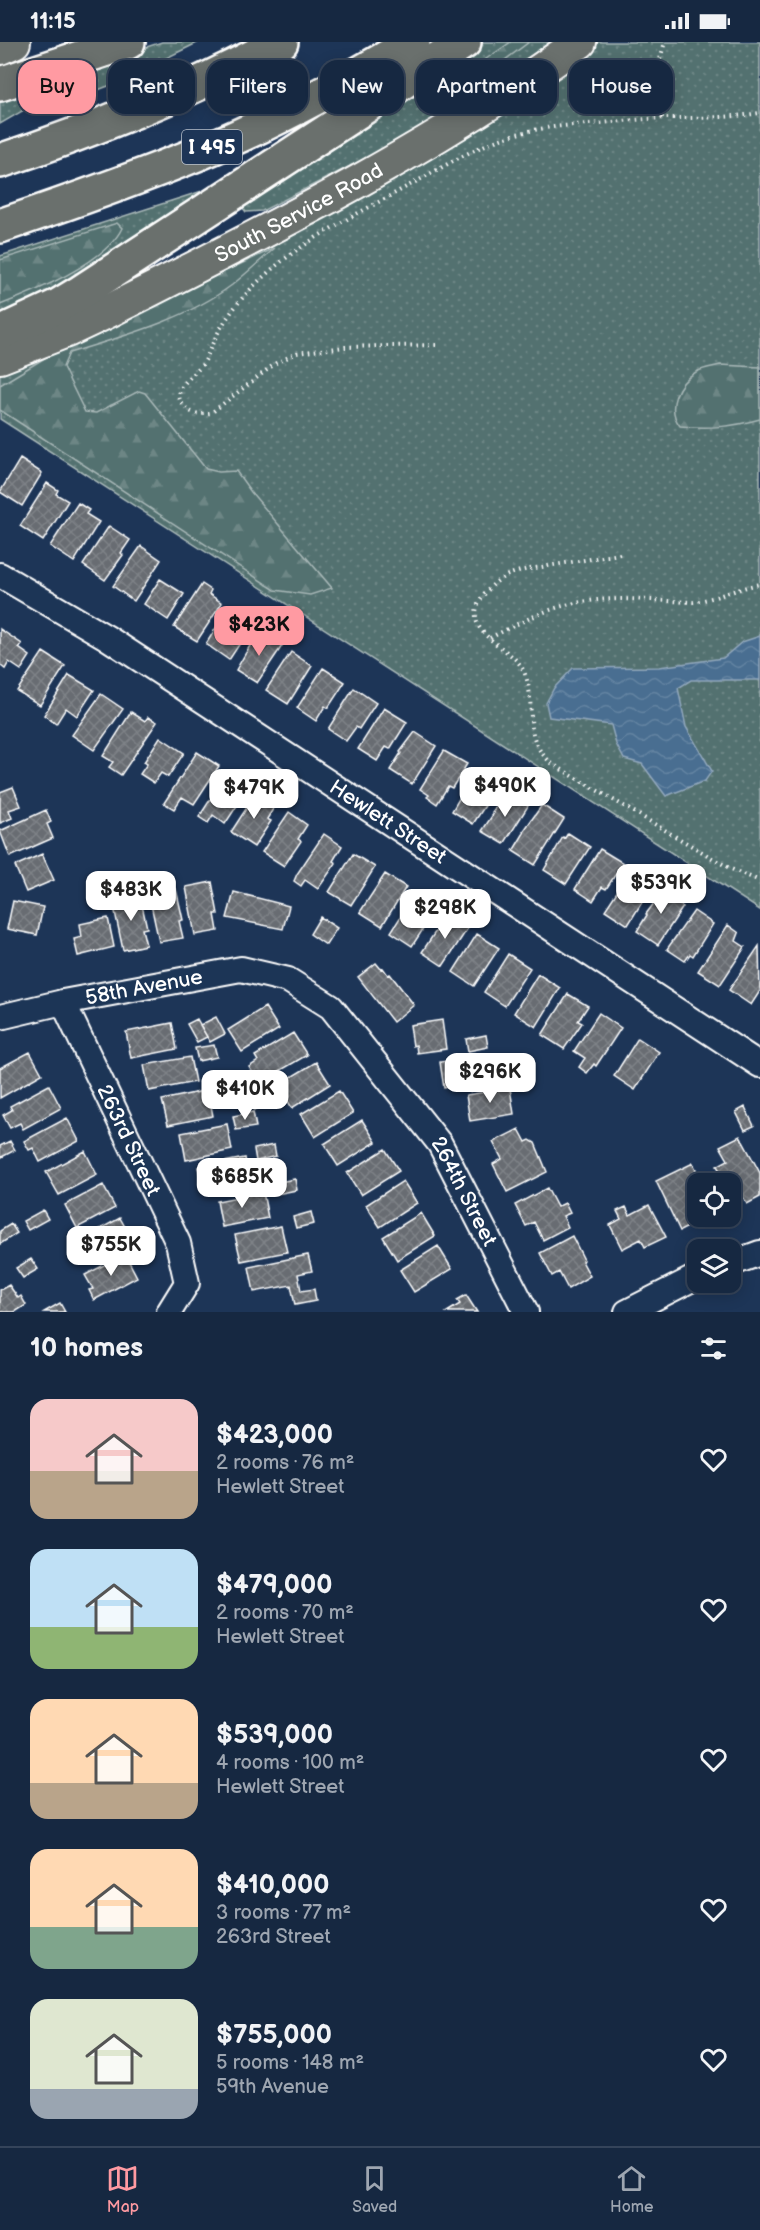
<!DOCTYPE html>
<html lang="en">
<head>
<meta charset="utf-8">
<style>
  :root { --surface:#162841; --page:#23344c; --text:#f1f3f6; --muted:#9ea6b1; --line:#35445a; --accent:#ff9aa2 }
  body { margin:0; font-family:"Balsamiq Sans",sans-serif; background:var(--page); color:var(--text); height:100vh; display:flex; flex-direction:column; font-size:22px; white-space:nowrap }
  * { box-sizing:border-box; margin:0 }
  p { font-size:20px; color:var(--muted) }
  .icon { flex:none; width:33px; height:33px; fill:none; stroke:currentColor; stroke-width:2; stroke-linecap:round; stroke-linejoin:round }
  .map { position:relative; height:1270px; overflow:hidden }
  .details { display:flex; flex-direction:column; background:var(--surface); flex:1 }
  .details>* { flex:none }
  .hud { position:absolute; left:18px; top:18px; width:724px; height:54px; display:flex; gap:12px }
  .tools { position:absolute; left:687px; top:1131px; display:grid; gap:12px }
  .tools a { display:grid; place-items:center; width:54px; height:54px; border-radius:12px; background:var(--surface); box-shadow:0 3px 15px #0003,0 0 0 2px var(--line); font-size:30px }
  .price { position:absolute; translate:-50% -51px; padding:0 14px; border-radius:12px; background:#fff; color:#222; font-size:20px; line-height:39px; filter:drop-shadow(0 2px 3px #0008) }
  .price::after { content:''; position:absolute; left:50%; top:36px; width:18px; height:14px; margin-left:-9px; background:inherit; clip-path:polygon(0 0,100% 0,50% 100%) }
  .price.active { background:var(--accent); color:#111 }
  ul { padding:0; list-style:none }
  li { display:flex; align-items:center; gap:18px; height:150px; padding:0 30px }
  li span { display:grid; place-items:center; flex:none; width:168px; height:120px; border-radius:18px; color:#555 }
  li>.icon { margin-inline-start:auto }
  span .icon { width:72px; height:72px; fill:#fffc; stroke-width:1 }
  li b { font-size:26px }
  h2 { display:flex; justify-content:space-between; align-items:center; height:72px; padding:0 30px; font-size:26px }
  .chip { padding:0 21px; border-radius:18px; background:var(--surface); box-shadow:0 3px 15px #0003,0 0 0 2px var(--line); font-size:21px; line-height:54px }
  .chip.active { background:var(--accent); color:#111 }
  .status { display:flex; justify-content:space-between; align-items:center; height:42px; padding:0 30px; background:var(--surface); direction:ltr }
  .status svg { height:16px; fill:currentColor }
  .tab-bar { display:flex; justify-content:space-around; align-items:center; height:84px; border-top:2px solid var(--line); background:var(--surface); font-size:16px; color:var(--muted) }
  .tab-bar a { display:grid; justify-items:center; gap:3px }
  .tab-bar .active { color:var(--accent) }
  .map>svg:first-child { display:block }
</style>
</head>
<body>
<div class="status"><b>11:15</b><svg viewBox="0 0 49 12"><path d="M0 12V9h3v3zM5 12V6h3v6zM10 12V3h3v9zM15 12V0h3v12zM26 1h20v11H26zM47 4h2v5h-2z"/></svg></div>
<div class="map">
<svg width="760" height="1270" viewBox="0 0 760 1270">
  <defs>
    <pattern id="grass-dots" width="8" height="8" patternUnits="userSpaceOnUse" patternTransform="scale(1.5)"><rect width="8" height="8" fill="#537170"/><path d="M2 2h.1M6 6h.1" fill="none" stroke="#6d8685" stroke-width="1.8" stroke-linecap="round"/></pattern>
    <pattern id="forest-firs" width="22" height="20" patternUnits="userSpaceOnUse" patternTransform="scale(1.5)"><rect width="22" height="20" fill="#537170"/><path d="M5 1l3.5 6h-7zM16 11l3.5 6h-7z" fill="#6d8685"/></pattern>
    <pattern id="water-waves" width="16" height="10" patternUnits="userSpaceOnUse" patternTransform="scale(1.5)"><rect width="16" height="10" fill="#496e91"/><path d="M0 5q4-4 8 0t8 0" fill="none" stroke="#6484a2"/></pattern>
    <pattern id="building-cross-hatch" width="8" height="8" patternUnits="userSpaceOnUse" patternTransform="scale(1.5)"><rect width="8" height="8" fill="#676c72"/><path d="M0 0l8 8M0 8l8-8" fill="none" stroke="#7e8287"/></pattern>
  </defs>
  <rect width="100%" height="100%" fill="#1d3557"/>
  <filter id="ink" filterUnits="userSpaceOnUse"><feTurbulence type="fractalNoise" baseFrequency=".0167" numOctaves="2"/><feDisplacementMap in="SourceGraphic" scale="12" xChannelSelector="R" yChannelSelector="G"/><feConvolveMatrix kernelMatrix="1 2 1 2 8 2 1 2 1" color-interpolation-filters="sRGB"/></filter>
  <g filter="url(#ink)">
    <path fill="url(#grass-dots)" stroke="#a9b8b8" stroke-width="1.5" d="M162 0H199L111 43 58 63 53 51 0 82V52Z
      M480 0H551L413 92 262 169 246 170 242 165 255 148Z
      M586 0H760V868L0 377V317Z
      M202 149 183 167 50 251 0 271V214Z"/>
    <path fill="url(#forest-firs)" stroke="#a9b8b8" stroke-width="1.5" d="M511 0H529L461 51 442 58 464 32Z
      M117 181 122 186C106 220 34 250 0 263V218Z
      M275 206C261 218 247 231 232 243 185 278 124 294 69 311L63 325 85 370 96 371 139 349 145 351 206 427 219 430 236 429 251 450 332 546 310 553 275 548 0 368V343L68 302Z
      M720 323 760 325V377C732 385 709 387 680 384 666 366 677 341 696 330 703 326 713 325 720 323Z"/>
    <path fill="url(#water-waves)" stroke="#92a8bd" stroke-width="1.5" d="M760 594V638H691L678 646 686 685 712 729 705 739 666 754 642 722 624 717 616 702 611 683 549 675 546 661 554 646 573 626 659 625 723 616 742 600Z"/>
    <path fill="url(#building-cross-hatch)" stroke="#fff" stroke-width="1.5" d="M20 417 42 431 22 464 0 450Z
      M47 441 58 448 56 452 68 459 43 499 20 484Z
      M78 461 89 468 86 472 99 480 74 520 50 504Z
      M109 484 130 498 121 511 123 513 105 538 83 523Z
      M141 504 161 518 134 559 113 544Z
      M160 537 184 552 168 578 144 562Z
      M202 542 211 548 209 552 222 561 197 599 174 585Z
      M222 576 246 592 229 618 206 602Z
      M0 587 22 602 19 606 30 614 21 628 9 620 5 627 0 623Z
      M261 590 282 604 257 641 236 628 255 595 257 596Z
      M43 610 65 624 40 663 17 649Z
      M291 610 312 624 288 662 266 648Z
      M323 626 345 640 328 666 325 664 316 679 297 666Z
      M69 633 94 648 77 674 66 666 56 682 44 673Z
      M354 646 376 661 359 687 356 685 346 699 328 687Z
      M101 652 123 667 94 708 72 693Z
      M384 666 407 680 390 707 386 705 377 719 358 707Z
      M131 670 145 679 148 675 157 680 121 733 109 725 113 720 103 714Z
      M415 690 436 704 412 742 390 728 401 711 400 710Z
      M160 695 184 711 168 735 161 731 154 741 140 732 147 722 144 720Z
      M444 709 467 722 452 746 448 744 437 762 427 755 429 753 420 747Z
      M197 710 219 724 194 762 182 755 174 767 164 761Z
      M228 730 250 744 225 782 213 773 208 781 199 775Z
      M476 731 498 744 473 782 452 769 471 736 473 737Z
      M13 745 21 764 9 768 12 776 0 781V750Z
      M257 750 276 762 267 777 271 779 254 805 231 790Z
      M507 750 528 764 504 802 482 789 494 771 492 770Z
      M542 763 564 777 535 823 513 809 524 791 523 790Z
      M46 768 51 780 47 782 53 796 10 815 0 789Z
      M289 770 307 783 298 797 301 799 284 824 262 810Z
      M568 791 590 805 566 842 544 828 563 795 565 796Z
      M324 792 342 804 333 819 336 821 318 847 305 838 301 844 294 839 297 832Z
      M600 807 623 821 606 847 602 845 593 859 575 847Z
      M42 812 54 838 26 850 15 824Z
      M353 812 375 825 351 863 329 850Z
      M630 830 652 844 628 883 605 868Z
      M385 832 406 845 382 884 360 870Z
      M212 840 218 872H215L218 889 195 893 186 845Z
      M669 841 680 848 673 858 683 865 658 903 637 889 647 873 646 872Z
      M176 847 183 878 179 879 183 896 159 900 149 853Z
      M234 850 289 864 283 887 227 876Z
      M415 852 437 866 412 904 391 890Z
      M140 854 147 886 142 887 146 903 123 908 113 860Z
      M13 859 43 865 37 893 7 887Z
      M694 869 713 882 693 914 690 912 685 919 667 907Z
      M447 872 468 886 443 924 422 910Z
      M320 875 337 886 326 903 310 892Z
      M108 876 114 905 78 914 74 897 82 895 80 882Z
      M728 883 739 891 736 899 745 905 720 943 698 929Z
      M477 892 499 906 474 944 453 930Z
      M759 904 760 949 751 963 729 948Z
      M508 912 530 926 505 964 484 950Z
      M376 921 381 927 383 926 388 933 390 932 414 963 393 980 358 935Z
      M538 932 560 946 536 985 514 971Z
      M568 952 588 964 578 979 582 981 564 1007 542 993Z
      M265 965 279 987 242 1010 228 988Z
      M599 971 621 986 596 1024 594 1022 587 1031 579 1025 585 1016 574 1009Z
      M216 975 225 992 210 1000 200 983Z
      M197 977 207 995 197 1000 187 982Z
      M442 978 446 1007 417 1011 416 1003 413 1004 410 983Z
      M172 981 177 1007 131 1016 126 990Z
      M293 991 307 1013 259 1041 249 1025 258 1019 255 1014Z
      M486 993 488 1005 468 1009 466 997Z
      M638 996 659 1010 635 1048 614 1034Z
      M214 1003 217 1015 198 1019 195 1006Z
      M30 1010 42 1032 0 1056V1026Z
      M484 1013 489 1039 444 1046 440 1020Z
      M190 1015 195 1040 149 1049 144 1023Z
      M316 1020 330 1042 292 1066 278 1043Z
      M233 1037 236 1049 216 1053 213 1040Z
      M49 1043 61 1066 23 1087 20 1081 10 1086 3 1073 12 1068 10 1064Z
      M264 1045 272 1057 254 1068 247 1056Z
      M510 1046 514 1072 470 1079 466 1053Z
      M208 1048 213 1074 168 1083 162 1058Z
      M339 1049 353 1071 315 1095 301 1072Z
      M745 1065 754 1084 745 1088 736 1070Z
      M253 1070 256 1085 236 1088 233 1074Z
      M67 1076 79 1099 40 1120 33 1106 29 1108 24 1099Z
      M362 1078 376 1100 338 1124 324 1102Z
      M227 1082 232 1108 186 1118 181 1091Z
      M519 1087 526 1100 530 1098 535 1101 547 1130 507 1150 493 1122 502 1117 493 1100Z
      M740 1094 760 1131V1155L747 1162 742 1153 730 1159V1142H711L709 1138 722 1132 717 1124 728 1118 720 1104Z
      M10 1099 15 1108 0 1116V1104Z
      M274 1103 276 1114 256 1119 254 1107Z
      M385 1107 399 1129 361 1153 347 1131Z
      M85 1109 97 1133 59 1153 46 1130Z
      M245 1116 250 1142 204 1151 198 1125Z
      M693 1121 703 1142H698V1174H709L680 1189 656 1139Z
      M295 1137 297 1148 276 1152 274 1141Z
      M403 1139 417 1161 380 1185 366 1163Z
      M103 1143 115 1166 77 1186 65 1163Z
      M547 1146 557 1165 565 1161 570 1171 563 1174 568 1185 543 1198 534 1180 526 1184 515 1163Z
      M263 1150 268 1176 222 1185 217 1159Z
      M649 1163 666 1195 645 1205 641 1197 622 1207 610 1183 621 1177 617 1169 626 1165 630 1173Z
      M43 1168 48 1177 28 1188 23 1179Z
      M311 1170 314 1182 296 1186 293 1175Z
      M421 1171 435 1194 397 1218 383 1195Z
      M120 1176 133 1199 95 1220 82 1197Z
      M11 1182 17 1191 0 1202V1189Z
      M281 1184 287 1210 241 1219 235 1193Z
      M572 1194 584 1218 582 1219 590 1234 568 1247 559 1230 552 1234 540 1211Z
      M438 1204 452 1227 414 1250 400 1228Z
      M125 1212 137 1235 94 1258 89 1248 93 1247 85 1233Z
      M308 1213 312 1229 298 1232 301 1249 314 1247 316 1259 295 1263 291 1243 254 1250 249 1225Z
      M31 1217 38 1227 23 1236 16 1226Z
      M9 1243 18 1256 21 1254 26 1263 15 1270H0V1248Z
      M466 1253 477 1270H447L460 1262 457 1258Z
      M60 1261 65 1270H44Z"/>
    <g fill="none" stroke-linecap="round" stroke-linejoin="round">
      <defs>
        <g id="minor">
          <path id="s1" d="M0 533 106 595 760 1023"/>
          <path id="s2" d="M63 960 178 1201 187 1241 169 1270"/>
          <path id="s3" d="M0 975 63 960 241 927 288 938 331 965 440 1102 526 1270"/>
          <path d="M730 1222 760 1211"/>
          <path d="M627 1270 698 1234"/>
        </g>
        <g id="major">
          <path d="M0 6 14 0"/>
          <path id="s4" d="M0 315 69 288 103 272C267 189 431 108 580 0"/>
        </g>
        <path id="highway" d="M0 42 128 0
          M0 119C97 87 191 49 281 0
          M0 184C68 161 136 137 202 110 275 80 345 41 413 0
          M0 291 58 264 81 250 464 0"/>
      </defs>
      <use href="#minor" stroke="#fff" stroke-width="28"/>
      <use href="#major" stroke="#fff" stroke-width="36"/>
      <use href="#highway" stroke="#fff" stroke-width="38"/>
      <path stroke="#fff" stroke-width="4" stroke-dasharray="1.5 4.5" stroke-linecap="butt" d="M662 76 658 24 665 0
        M436 303 345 305 297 311 276 321 211 371C201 372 193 373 186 366 167 349 193 335 202 323 206 318 208 312 210 307 247 223 334 185 410 143 447 123 483 99 525 90 549 84 576 83 601 81 622 79 644 77 665 76 697 76 728 76 760 71
        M620 512C596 516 572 520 548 524 535 526 520 528 508 533 496 538 488 547 481 557 476 564 474 575 478 583 489 603 517 610 525 632 538 666 519 696 554 723L731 827 760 839
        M490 596C519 581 548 565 581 560 617 554 656 559 693 560 716 557 737 546 760 542"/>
      <use href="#minor" stroke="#1d3557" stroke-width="24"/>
      <use href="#major" stroke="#6a706d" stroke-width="32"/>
      <use href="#highway" stroke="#6a706d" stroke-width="33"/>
    </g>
  </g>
  <g text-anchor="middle" stroke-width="4.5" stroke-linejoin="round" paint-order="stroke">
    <rect fill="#1d3557" stroke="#bbc2cd" stroke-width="1.5" x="182" y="88" width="60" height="34" rx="4.5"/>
    <g font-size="20" font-weight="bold" fill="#fff">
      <text x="212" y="112">I 495</text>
    </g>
    <g font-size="21" fill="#fff" stroke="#1d3557">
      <text dy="7" stroke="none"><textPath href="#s4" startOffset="332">South Service Road</textPath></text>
      <text dy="7" stroke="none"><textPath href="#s1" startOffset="460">Hewlett Street</textPath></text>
      <text dy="7" stroke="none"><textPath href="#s3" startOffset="147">58th Avenue</textPath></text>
      <text dy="7" stroke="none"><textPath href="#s2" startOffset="153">263rd Street</textPath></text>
      <text dy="7" stroke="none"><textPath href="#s3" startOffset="573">264th Street</textPath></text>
    </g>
  </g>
</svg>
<div class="tools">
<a><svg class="icon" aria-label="locate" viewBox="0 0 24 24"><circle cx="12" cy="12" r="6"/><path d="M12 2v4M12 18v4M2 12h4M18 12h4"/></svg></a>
<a><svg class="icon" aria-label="layers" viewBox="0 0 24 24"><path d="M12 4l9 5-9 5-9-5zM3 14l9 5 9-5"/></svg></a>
</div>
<b class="price active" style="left:259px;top:615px">$423K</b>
<b class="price" style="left:505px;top:776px">$490K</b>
<b class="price" style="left:254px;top:778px">$479K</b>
<b class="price" style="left:661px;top:873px">$539K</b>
<b class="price" style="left:131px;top:880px">$483K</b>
<b class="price" style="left:445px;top:898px">$298K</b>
<b class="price" style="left:490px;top:1062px">$296K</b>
<b class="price" style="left:245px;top:1079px">$410K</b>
<b class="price" style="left:242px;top:1167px">$685K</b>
<b class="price" style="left:111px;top:1235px">$755K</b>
<div class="hud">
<a class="chip active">Buy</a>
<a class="chip">Rent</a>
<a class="chip">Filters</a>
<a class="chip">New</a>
<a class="chip">Apartment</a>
<a class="chip">House</a>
</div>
</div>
<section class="details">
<h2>10 homes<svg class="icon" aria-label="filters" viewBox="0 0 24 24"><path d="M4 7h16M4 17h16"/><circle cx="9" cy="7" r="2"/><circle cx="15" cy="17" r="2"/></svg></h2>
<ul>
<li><span style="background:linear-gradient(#f6c9c9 60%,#b9a48a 0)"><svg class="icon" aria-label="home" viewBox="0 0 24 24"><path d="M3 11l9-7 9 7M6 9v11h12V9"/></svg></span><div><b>$423,000</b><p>2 rooms · 76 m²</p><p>Hewlett Street</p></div><svg class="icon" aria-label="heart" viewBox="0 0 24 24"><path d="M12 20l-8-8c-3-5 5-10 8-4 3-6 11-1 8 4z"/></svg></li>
<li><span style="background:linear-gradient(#bfe0f5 65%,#8fb573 0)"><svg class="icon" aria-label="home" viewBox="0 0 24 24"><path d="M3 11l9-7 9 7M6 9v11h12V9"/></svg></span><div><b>$479,000</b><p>2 rooms · 70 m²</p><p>Hewlett Street</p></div><svg class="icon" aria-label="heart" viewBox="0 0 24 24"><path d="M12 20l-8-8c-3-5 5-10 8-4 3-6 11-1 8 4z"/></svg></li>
<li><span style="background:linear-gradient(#ffd9b3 70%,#b9a48a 0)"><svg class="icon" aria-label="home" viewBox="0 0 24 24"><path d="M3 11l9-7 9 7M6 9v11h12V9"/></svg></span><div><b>$539,000</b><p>4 rooms · 100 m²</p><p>Hewlett Street</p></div><svg class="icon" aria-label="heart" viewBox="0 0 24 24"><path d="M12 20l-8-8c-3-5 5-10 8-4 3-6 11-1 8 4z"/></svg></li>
<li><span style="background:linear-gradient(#ffd9b3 65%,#7fa58c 0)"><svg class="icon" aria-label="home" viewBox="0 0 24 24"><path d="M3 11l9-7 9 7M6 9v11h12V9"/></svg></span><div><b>$410,000</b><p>3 rooms · 77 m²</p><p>263rd Street</p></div><svg class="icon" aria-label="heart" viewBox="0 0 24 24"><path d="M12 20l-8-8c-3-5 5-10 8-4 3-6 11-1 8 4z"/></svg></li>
<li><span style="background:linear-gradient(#dfe7d0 75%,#9aa5b1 0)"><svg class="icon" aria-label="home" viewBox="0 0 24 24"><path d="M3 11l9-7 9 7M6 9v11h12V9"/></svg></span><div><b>$755,000</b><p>5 rooms · 148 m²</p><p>59th Avenue</p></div><svg class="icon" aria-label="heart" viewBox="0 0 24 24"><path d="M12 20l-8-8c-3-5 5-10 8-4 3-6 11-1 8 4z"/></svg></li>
</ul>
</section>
<nav class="tab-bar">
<a class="active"><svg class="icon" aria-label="map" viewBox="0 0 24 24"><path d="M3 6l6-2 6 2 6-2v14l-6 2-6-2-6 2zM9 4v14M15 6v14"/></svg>Map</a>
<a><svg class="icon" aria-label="saved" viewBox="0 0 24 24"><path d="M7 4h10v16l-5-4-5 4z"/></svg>Saved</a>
<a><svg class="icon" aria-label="home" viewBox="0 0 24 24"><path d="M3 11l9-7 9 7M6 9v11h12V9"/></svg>Home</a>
</nav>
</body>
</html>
